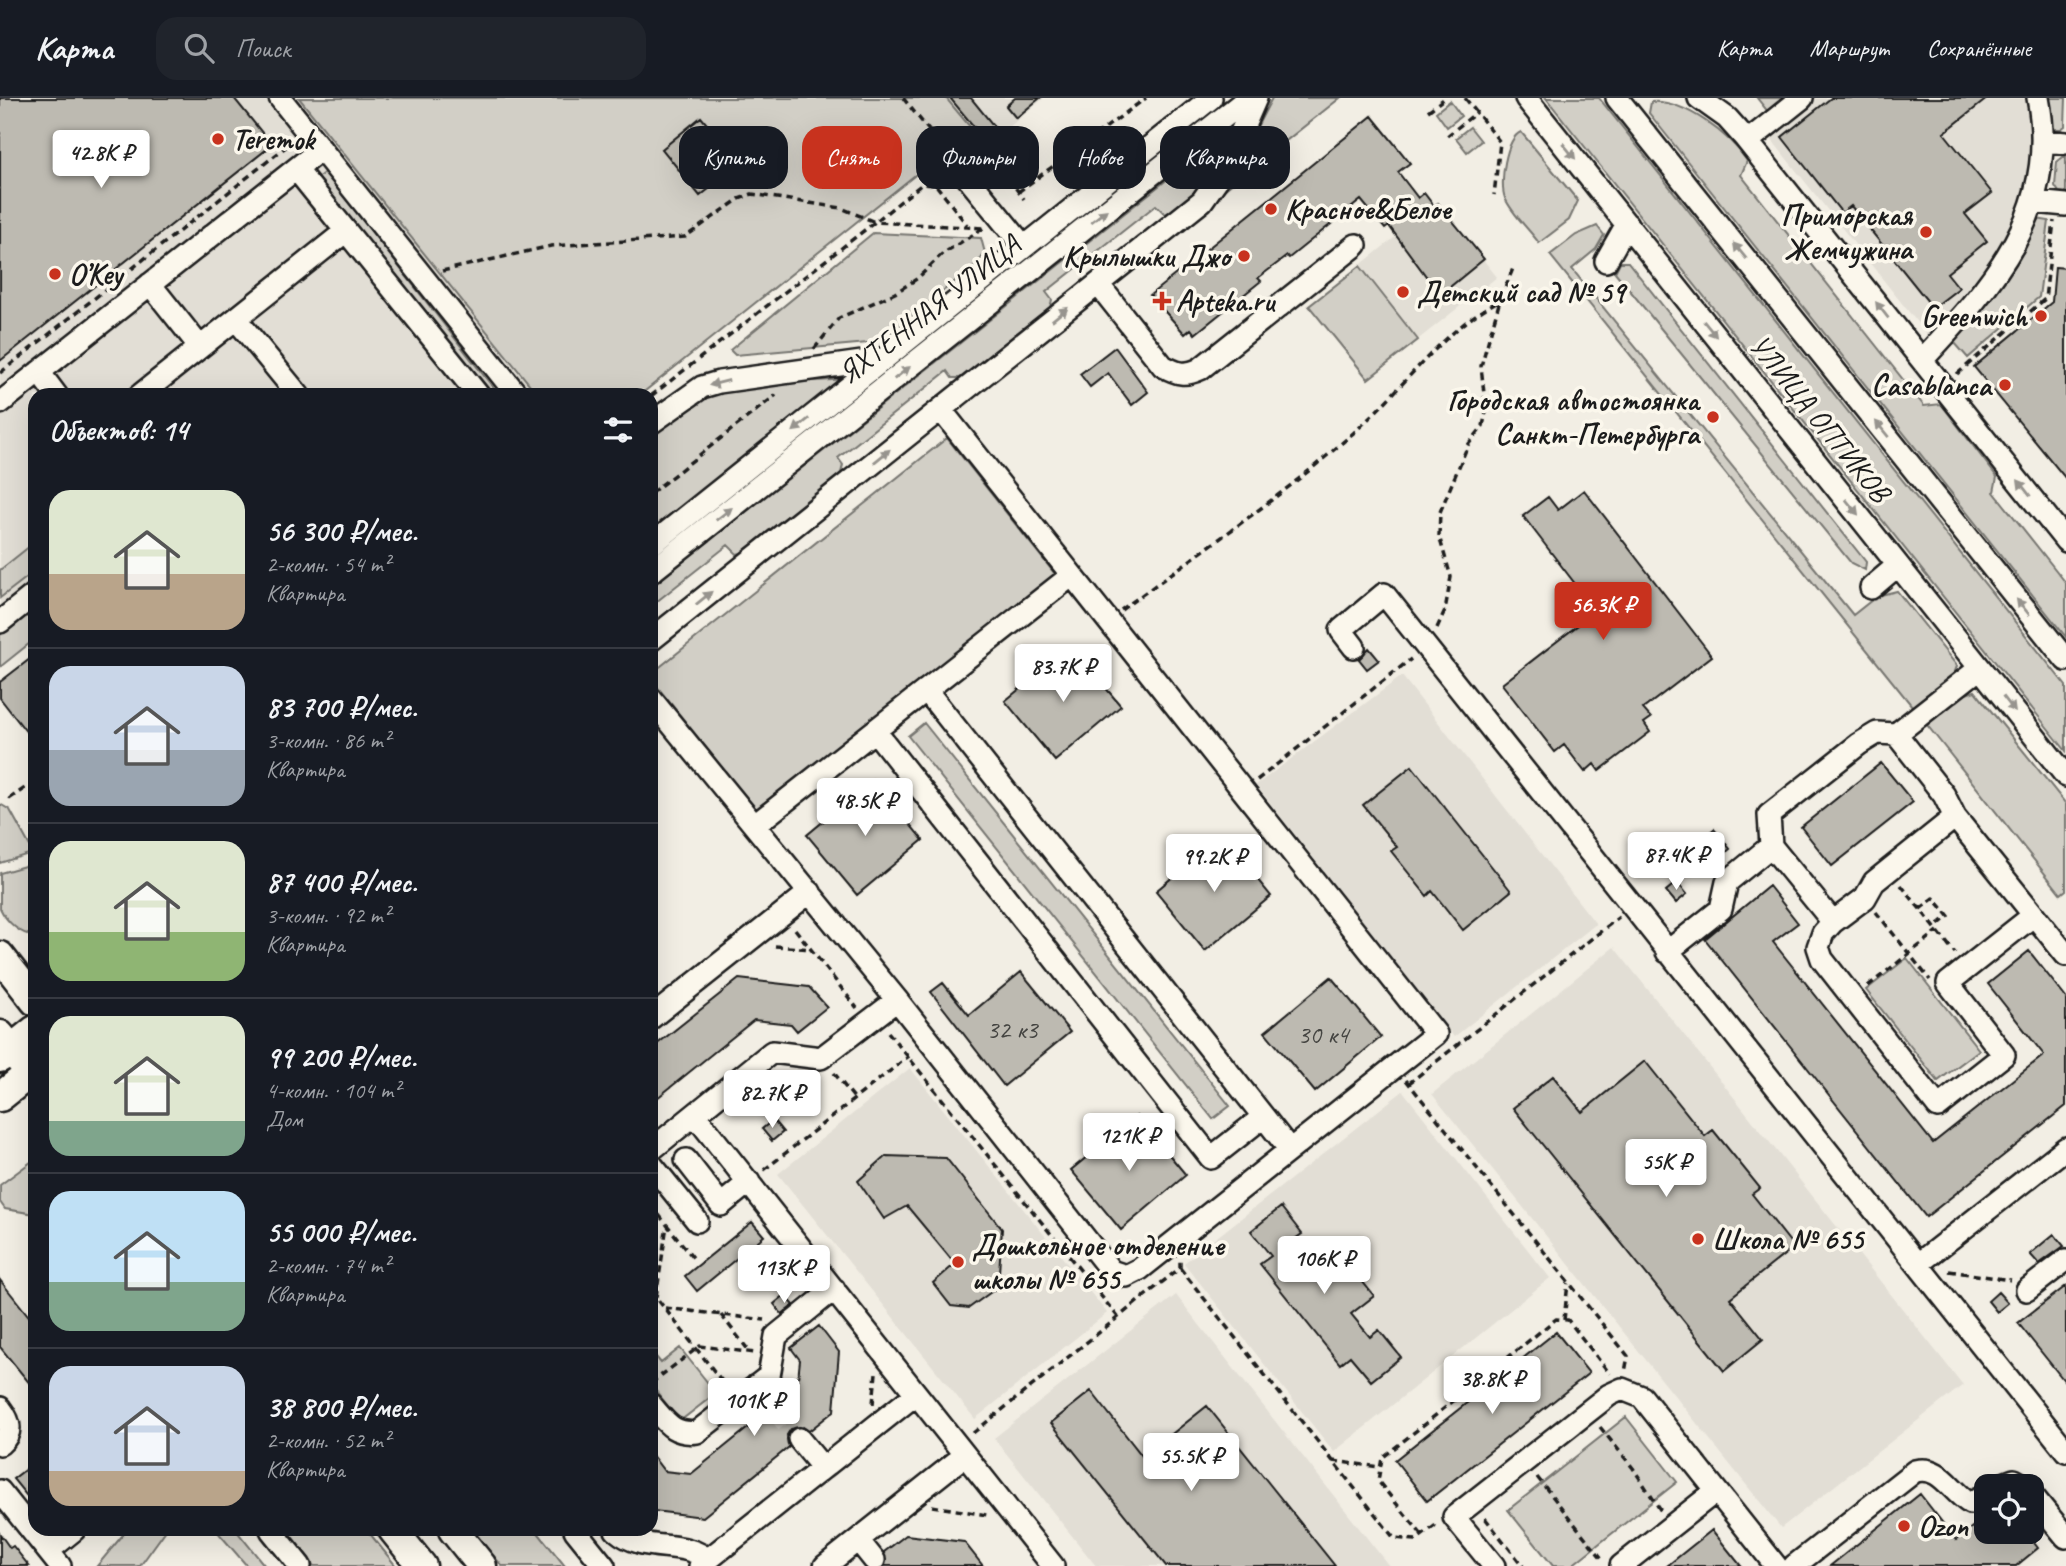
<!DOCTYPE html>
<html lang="ru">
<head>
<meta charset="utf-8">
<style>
  :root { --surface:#171b24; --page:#20242c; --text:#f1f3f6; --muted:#9ea1a6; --line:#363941; --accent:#c8321e }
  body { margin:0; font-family:Caveat,sans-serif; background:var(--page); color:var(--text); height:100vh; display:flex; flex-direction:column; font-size:26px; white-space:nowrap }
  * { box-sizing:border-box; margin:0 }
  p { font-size:23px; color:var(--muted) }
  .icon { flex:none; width:38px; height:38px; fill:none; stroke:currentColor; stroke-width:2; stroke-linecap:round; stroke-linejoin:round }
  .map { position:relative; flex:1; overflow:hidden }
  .drawer { position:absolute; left:28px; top:290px; width:630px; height:1148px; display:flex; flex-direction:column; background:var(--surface); border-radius:21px; box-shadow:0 7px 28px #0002 }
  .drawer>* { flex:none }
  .hud { position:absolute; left:679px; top:28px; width:665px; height:63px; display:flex; gap:14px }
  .fabs { position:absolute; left:1974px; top:1376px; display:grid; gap:14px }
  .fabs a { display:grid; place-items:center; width:70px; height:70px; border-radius:14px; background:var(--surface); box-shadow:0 7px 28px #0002; font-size:35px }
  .price { position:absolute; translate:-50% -60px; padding:0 16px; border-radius:7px; background:#fff; color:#222; font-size:23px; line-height:46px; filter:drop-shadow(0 2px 4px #0008) }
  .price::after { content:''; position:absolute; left:50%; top:42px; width:21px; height:16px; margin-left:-10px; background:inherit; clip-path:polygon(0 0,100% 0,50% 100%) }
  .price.current { background:var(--accent); color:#fff }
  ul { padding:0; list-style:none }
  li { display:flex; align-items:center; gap:21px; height:175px; padding:0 21px }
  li+li { border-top:2px solid var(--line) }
  li span { display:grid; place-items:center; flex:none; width:196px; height:140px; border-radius:21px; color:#555 }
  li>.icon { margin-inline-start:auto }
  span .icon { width:84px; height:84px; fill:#fffc; stroke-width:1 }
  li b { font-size:30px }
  h2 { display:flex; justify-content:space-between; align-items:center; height:84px; padding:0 21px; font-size:30px }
  .chip { padding:0 24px; border-radius:21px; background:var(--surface); box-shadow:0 7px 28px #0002; font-size:24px; line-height:63px }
  .chip.current { background:var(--accent); color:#fff }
  header { display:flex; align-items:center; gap:42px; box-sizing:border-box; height:98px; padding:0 35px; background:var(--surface); border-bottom:2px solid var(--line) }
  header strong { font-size:33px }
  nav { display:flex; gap:38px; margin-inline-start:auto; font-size:24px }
  .search { width:490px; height:63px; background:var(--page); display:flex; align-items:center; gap:18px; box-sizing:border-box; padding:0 24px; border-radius:21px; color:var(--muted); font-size:26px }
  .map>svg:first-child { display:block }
</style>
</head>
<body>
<header>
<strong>Карта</strong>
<div class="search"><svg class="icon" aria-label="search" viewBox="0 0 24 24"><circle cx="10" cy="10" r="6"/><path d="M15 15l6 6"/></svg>Поиск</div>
<nav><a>Карта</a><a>Маршрут</a><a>Сохранённые</a></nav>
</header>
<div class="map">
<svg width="2066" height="1468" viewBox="0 0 2066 1468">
  <rect width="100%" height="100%" fill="#f2eee4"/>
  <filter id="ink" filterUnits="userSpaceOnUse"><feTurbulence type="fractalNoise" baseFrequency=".0143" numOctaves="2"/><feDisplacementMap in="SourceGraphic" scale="14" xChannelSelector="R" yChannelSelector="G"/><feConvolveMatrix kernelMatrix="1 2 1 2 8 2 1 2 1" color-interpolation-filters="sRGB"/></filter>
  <g filter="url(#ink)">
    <path fill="#e2ded5" d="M0 0H299L538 297 35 298V506L0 534Z
      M946 0H1044L986 48Z
      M1802 0H2038L2035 104 1936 248 1763 31Z
      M1438 105 1497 179 1368 281 1309 208Z
      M1402 578 1596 826 1454 939 1256 687Z
      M1614 849 1963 1287 1781 1430 1432 996Z
      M910 970 1107 1215 975 1321 778 1076Z
      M1403 993 1550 1180 1334 1354 1184 1165Z
      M1176 1197 1389 1468H1096L994 1340Z"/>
    <path fill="#d2cfc6" stroke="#777671" stroke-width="2" d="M299 0H946L986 48 972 50 959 42 640 297H538Z
      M1272 0H1340L1224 92Z
      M1546 0H1599L2066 588V653Z
      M1757 0H1789L1769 15Z
      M2046 0H2066L2065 28 2061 31H2053Z
      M1450 3 1461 18 1447 29 1436 14Z
      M1651 4C1684 1 1730 37 1747 63L1741 77 1924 308 1941 306 1997 379 1994 394 2066 485V539L1656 24 1649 15Z
      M1470 29 1481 43 1467 54 1456 40Z
      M1521 34 1578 103 1569 122 1539 145C1529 131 1512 116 1505 100 1499 86 1506 40 1521 34Z
      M1226 35 1228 46C1213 71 1195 106 1165 116L1156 107 1046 194 1052 202 1050 209 960 280H952L947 273 838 360 843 367 841 375 741 455 737 456 728 447 651 508V489Z
      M2063 59H2066V95L2059 94 2055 88 2057 64Z
      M325 74 499 297H489L316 81Z
      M2036 121 2049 123 2039 199 1968 260 1954 244C1988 205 2014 167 2036 121Z
      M1597 128 1604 137 1596 151 1572 171 1853 517 1877 498 1897 493 1957 568 1951 584 1916 613 1550 157 1576 137Z
      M873 135 981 140 985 155 978 165 879 244 735 257 730 252Z
      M1620 164H1628L1866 464 1865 472 1851 465 1615 174Z
      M1360 168 1418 242 1368 281 1309 208Z
      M847 281 651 436V339C666 328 681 312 698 303 743 282 798 285 847 281Z
      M947 340 1058 480 760 717 651 581V576Z
      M35 444V473L0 500V472Z
      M35 509V541L0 569V537Z
      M1975 593 2066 706V792L2061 796 1927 627 1963 597Z
      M924 625 1230 1008 1213 1021 908 638Z
      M0 706 10 712 32 752 29 756 0 765Z
      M35 765V837C21 838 6 823 0 810 0 801 0 784 0 775Z
      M1907 860 1979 952 1938 983 1866 892Z
      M35 1061V1116L5 1111 0 1104V1087Z
      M680 1250 716 1295 680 1323 651 1287V1253L661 1265Z
      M1626 1319 1677 1384 1571 1468H1553L1508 1412Z
      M127 1432H166L140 1468H97Z
      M216 1432H236L265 1468H247Z
      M286 1432H367L396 1468H314Z
      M472 1432H536L565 1468H502Z"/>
    <path fill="#bdbab1" stroke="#1c1c1c" stroke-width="2" d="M0 0H234L272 47 0 263Z
      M950 0H971L997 32 985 42Z
      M1015 0H1040L1016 20 1006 8Z
      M1831 0H1988L1944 35 1992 95 1965 116 1987 143 1947 175 1959 190 1933 210 1851 108 1842 115 1782 39Z
      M1372 18 1410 65 1398 74 1418 100 1424 95 1434 108 1438 105 1484 161 1440 197 1389 128 1385 131 1361 102 1289 160 1287 158 1258 180 1261 183 1195 236 1191 231 1185 236 1150 197Z
      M701 19 740 66 700 98 662 51Z
      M2055 169 2066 170V381L1974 269 2052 204Z
      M1115 249 1148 294 1132 307 1108 275 1090 289 1080 276Z
      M1584 392 1712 558 1643 611 1651 620 1644 625 1650 634 1599 673 1594 666 1585 674 1564 647 1555 654 1502 586 1596 513 1523 418 1548 399 1558 412Z
      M1071 549 1121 608 1055 663 1005 603Z
      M1369 550 1379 562 1367 571 1359 561Z
      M35 557V645L0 600V584Z
      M1881 665 1913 704 1832 768 1801 729Z
      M1412 668 1511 793 1463 832 1432 793 1427 798 1391 753 1397 749 1363 707Z
      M873 682 923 742 857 797 807 737Z
      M1714 731 1730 751 1707 771 1690 751Z
      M1222 738 1271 798 1205 853 1156 793Z
      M1677 784 1687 796 1676 805 1666 793Z
      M1769 788 1798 825 1773 844 1933 1045 2044 957 1988 886 2029 853 2066 900V1008L1926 1119 1705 841Z
      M1021 874 1070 934 1004 988 931 894 943 885 969 917Z
      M1331 879 1381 939 1315 994 1265 934Z
      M739 881 809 889 827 909 797 933 791 926 754 922 651 1005V951Z
      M1645 963 1705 1038 1713 1032 1760 1090 1752 1096 1794 1149 1730 1200 1763 1241 1724 1273 1513 1010 1553 978 1582 1014Z
      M1137 1018 1186 1077 1121 1132 1071 1072Z
      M773 1022 783 1034 772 1043 762 1031Z
      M886 1058 946 1060 1002 1131 998 1189 969 1210 951 1208 933 1185 955 1166 907 1108 884 1121 858 1083Z
      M1281 1109 1302 1136 1292 1143 1311 1166 1334 1148 1374 1198 1351 1216 1370 1239 1379 1232 1401 1259 1371 1283 1350 1258 1340 1266 1260 1166 1271 1158 1251 1133Z
      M752 1124 764 1138 697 1193 685 1178Z
      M2054 1136 2064 1148 2039 1166 2030 1156Z
      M0 1182 35 1226V1292L0 1249Z
      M2066 1188V1285L2018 1225Z
      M1998 1194 2008 1205 1997 1214 1988 1203Z
      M785 1197 794 1207 782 1216 774 1206Z
      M819 1228 839 1254 834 1313 809 1333 803 1329 791 1331 787 1337 789 1349 703 1419 654 1413 651 1409V1356L664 1373 691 1376 764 1317 775 1322 783 1319 787 1308 784 1301 797 1290 800 1262 791 1250Z
      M1556 1234 1589 1275 1427 1403 1395 1362Z
      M1091 1293 1143 1359 1207 1308 1335 1468H1166L1051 1325Z
      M35 1364V1408L13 1381Z
      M1920 1396 1956 1442 1986 1418V1433H2025L2038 1450 2016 1468H1830Z
      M1712 1432 1741 1468H1667Z
      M0 1436 10 1450 13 1448 29 1468H0Z
      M906 1437 964 1444 983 1468H885L884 1454Z"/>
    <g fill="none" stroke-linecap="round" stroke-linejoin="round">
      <path stroke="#d2cec6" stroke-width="21" stroke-dasharray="21 10" stroke-linecap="butt" d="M774 1309 799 1341"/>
      <defs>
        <path id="minor" d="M280 0 518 298
          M1526 0 2066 678
          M1617 0 2066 562
          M1699 0 1727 20 1744 39 2066 443
          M1748 43 1802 0
          M2043 43 2066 45
          M954 63 1024 149
          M296 71 479 298
          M2035 104 2066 107
          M1606 163 1627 126
          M150 186 200 249
          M1098 186 1163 268C1178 276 1185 278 1200 271L1356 147
          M236 221 299 298
          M1922 262C1993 186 2060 112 2038 0
          M39 274 57 298
          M139 298 346 133
          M0 305 321 51
          M651 325 702 289 719 284 883 261
          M651 447 1211 0
          M651 474 1248 0
          M1871 490 1898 467
          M0 524 35 496
          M651 542 1202 103 1226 69 1256 0
          M1354 549 1341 532 1384 496 2066 1353
          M926 592 1290 1052
          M651 601 897 902 1111 1173 1126 1178 1140 1171 1436 936 941 312
          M875 633 1211 1060 1263 1019
          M1896 636 1944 697 1955 719 2066 857
          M1955 719 1874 784 1865 800 1833 824 1823 835 1818 849 1822 861 1938 1009 2004 957 1948 885 2034 817
          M755 727 1071 478
          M1833 824 1771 748 1769 717 1859 646 1877 635 1896 636 1980 570
          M1667 854 1721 811 1727 784 1771 748
          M651 920 810 794
          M695 1017 1053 1468
          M651 1052 772 954 821 960 897 902
          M686 1062 721 1107 749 1084
          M651 1066 697 1123
          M1918 1166 2066 1050
          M2027 1192 2066 1162
          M757 1287 774 1309
          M651 1307C666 1324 673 1337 697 1334L769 1278 776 1238 834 1191
          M0 1310C10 1323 14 1334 0 1346
          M799 1341 823 1370
          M1998 1388 2014 1382 2025 1388
          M0 1393 60 1468
          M2032 1397 2066 1439
          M271 1432 300 1468
          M575 1432 604 1468
          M616 1432C645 1457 683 1440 708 1462
          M858 1442 874 1462
          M48 1453 74 1432
          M700 1468 916 1296
          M825 1468 965 1357
          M1494 1468 1454 1419 1609 1297 1622 1291 1642 1299 1776 1468
          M1621 1468 1716 1393
          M1794 1468 1915 1373C1941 1367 1950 1393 1970 1405L1986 1397"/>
        <path id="major" d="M0 858 35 903
          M0 937 35 981
          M0 960 35 932
          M0 999 35 971
          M393 1432 422 1468
          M453 1432 482 1468"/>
      </defs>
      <use href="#minor" stroke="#1c1c1c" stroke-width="26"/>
      <use href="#major" stroke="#1c1c1c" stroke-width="33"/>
      <path stroke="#1c1c1c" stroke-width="3.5" stroke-dasharray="7 5" stroke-linecap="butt" d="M903 0 943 50
        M1465 0 1500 44 1494 97
        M1428 13 1445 0
        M1447 38 1477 14
        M1001 71 1024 101
        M1018 94 1146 0
        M442 173 551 148 685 139 739 101 752 96 841 110 875 124 922 86 936 87 967 127
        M814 251 839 220 895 195 918 180 942 156 984 130
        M0 275 292 44
        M1957 276 2045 201 2054 123
        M651 298 875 124 984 130
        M651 395 776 297
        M1121 512C1199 455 1279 401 1351 337 1402 293 1439 234 1500 202
        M1437 530 1445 512 1451 479 1439 438 1440 414 1468 347 1483 328 1486 314 1481 268 1500 202 1514 168
        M1257 682 1411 561
        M9 701 28 688
        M1901 787 1955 855
        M1920 811 1934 800 1949 818 1935 829
        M1876 814 1930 882
        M795 831 857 910
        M775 848 811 851
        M1868 888 1938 833
        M888 934 1118 1219
        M834 975 855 1001
        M1406 982 1628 1258 1625 1274
        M1408 986 1619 819
        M764 1072 909 958
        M651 1107 695 1162
        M1180 1170 1394 1440 1416 1442 1436 1427
        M1949 1173 2011 1182
        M651 1193 725 1287
        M656 1199 667 1127
        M665 1210 765 1222
        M721 1217 750 1254
        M1564 1222 1568 1185
        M651 1285 700 1248 755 1255
        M873 1306 876 1275
        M1600 1329 1633 1370 1661 1413
        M973 1335 1180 1170V1163
        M1333 1363 1380 1369
        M1537 1379 1604 1463
        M932 1408 987 1417
        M1485 1420 1523 1468
        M1422 1437 1378 1383 1382 1360 1556 1221 1568 1222 1610 1276"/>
      <use href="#minor" stroke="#fbf7ec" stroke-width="21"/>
      <use href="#major" stroke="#fbf7ec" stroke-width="28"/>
    </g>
    <defs><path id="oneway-solid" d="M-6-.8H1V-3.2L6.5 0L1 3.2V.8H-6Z" transform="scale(1.75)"/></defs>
    <g fill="#97948e">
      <use href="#oneway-solid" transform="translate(1569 53) rotate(51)"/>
      <use href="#oneway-solid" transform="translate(1099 118) rotate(-38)"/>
      <use href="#oneway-solid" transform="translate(1740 153) rotate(-129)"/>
      <use href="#oneway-solid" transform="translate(1882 212) rotate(-128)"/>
      <use href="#oneway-solid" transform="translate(1060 216) rotate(-39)"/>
      <use href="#oneway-solid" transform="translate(1710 231) rotate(51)"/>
      <use href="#oneway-solid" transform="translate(902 275) rotate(-38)"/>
      <use href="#oneway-solid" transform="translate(719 285) rotate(166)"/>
      <use href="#oneway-solid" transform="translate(801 327) rotate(141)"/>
      <use href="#oneway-solid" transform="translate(1882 331) rotate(-129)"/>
      <use href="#oneway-solid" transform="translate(882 358) rotate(-39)"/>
      <use href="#oneway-solid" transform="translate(2024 390) rotate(-128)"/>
      <use href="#oneway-solid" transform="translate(1852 409) rotate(51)"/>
      <use href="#oneway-solid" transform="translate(724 416) rotate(-38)"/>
      <use href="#oneway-solid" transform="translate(704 500) rotate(-39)"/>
      <use href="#oneway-solid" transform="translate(2023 509) rotate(-129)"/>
      <use href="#oneway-solid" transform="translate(2009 606) rotate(52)"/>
    </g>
  </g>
  <g fill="#c8321e" stroke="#fbf7ec" stroke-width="2.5">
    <circle cx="218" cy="41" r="7"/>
    <circle cx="1271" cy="111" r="7"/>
    <circle cx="1926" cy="134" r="7"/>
    <circle cx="1244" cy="158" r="7"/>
    <circle cx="55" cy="176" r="7"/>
    <circle cx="1403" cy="194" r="7"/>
    <path d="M1158.5 192.5h7v7h7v7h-7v7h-7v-7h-7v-7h7z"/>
    <circle cx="2041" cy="218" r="7"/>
    <circle cx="2005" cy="287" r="7"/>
    <circle cx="1713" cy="319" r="7"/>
    <circle cx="1698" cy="1141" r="7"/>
    <circle cx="958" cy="1164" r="7"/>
    <circle cx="1904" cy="1428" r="7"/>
  </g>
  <g text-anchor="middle" stroke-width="7" stroke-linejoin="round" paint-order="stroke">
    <g font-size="26" fill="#444441">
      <text x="1012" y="940">32 к3</text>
      <text x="1323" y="945">30 к4</text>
    </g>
    <g font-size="30" font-weight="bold" fill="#1c1c1c" stroke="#fbf7ec" text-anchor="start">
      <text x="232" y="51">Teremok</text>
      <text x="1285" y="121">Красное&amp;Белое</text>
      <text x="1912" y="127" text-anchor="end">Приморская<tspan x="1912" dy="34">Жемчужина</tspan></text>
      <text x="1230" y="168" text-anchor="end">Крылышки Джо</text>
      <text x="69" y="186">O’Key</text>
      <text x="1417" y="204">Детский сад № 59</text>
      <text x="1176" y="213">Apteka.ru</text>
      <text x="2027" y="228" text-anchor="end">Greenwich</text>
      <text x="1991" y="297" text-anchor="end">Casablanca</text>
      <text x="1699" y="312" text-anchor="end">Городская автостоянка<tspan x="1699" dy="34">Санкт-Петербурга</tspan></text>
      <text x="1712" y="1151">Школа № 655</text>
      <text x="972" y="1157">Дошкольное отделение<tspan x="972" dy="34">школы № 655</tspan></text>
      <text x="1918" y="1438">Ozon</text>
    </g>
    <g font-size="30" fill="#1c1c1c" stroke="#fbf7ec">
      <text transform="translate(929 211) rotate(-38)" y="10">ЯХТЕННАЯ УЛИЦА</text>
      <text transform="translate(1820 320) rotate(51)" y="10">УЛИЦА ОПТИКОВ</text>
    </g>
  </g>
</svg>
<div class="fabs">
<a><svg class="icon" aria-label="locate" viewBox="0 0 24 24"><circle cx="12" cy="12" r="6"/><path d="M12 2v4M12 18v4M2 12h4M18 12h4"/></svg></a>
</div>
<b class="price" style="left:101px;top:92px">42.8K ₽</b>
<b class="price current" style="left:1603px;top:544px">56.3K ₽</b>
<b class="price" style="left:1063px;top:606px">83.7K ₽</b>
<b class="price" style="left:865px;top:740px">48.5K ₽</b>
<b class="price" style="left:1676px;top:794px">87.4K ₽</b>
<b class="price" style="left:1214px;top:796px">99.2K ₽</b>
<b class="price" style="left:772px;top:1032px">82.7K ₽</b>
<b class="price" style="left:1129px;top:1075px">121K ₽</b>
<b class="price" style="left:1666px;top:1101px">55K ₽</b>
<b class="price" style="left:1324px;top:1198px">106K ₽</b>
<b class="price" style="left:784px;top:1207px">113K ₽</b>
<b class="price" style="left:1492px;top:1318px">38.8K ₽</b>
<b class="price" style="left:754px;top:1340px">101K ₽</b>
<b class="price" style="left:1191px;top:1395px">55.5K ₽</b>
<div class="hud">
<a class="chip">Купить</a>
<a class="chip current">Снять</a>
<a class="chip">Фильтры</a>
<a class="chip">Новое</a>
<a class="chip">Квартира</a>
</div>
<section class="drawer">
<h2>Объектов: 14<svg class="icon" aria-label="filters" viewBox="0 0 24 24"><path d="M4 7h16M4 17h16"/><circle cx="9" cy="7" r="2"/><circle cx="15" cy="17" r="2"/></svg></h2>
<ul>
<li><span style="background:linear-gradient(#dfe7d0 60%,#b9a48a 0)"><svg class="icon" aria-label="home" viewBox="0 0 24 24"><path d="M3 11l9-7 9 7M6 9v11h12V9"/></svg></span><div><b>56 300 ₽/мес.</b><p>2-комн. · 54 m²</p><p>Квартира</p></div></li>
<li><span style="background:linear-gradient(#c9d6e8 60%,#9aa5b1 0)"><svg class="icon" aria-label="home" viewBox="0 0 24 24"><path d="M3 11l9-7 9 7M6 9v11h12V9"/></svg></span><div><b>83 700 ₽/мес.</b><p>3-комн. · 86 m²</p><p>Квартира</p></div></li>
<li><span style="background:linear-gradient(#dfe7d0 65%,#8fb573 0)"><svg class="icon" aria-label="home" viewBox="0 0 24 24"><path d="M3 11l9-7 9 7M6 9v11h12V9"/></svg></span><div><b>87 400 ₽/мес.</b><p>3-комн. · 92 m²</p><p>Квартира</p></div></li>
<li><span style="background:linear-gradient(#dfe7d0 75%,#7fa58c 0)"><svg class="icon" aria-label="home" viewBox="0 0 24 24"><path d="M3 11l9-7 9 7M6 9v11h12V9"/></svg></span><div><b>99 200 ₽/мес.</b><p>4-комн. · 104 m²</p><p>Дом</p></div></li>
<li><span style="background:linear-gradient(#bfe0f5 65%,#7fa58c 0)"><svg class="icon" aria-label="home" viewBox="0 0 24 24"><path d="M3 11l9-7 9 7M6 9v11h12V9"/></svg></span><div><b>55 000 ₽/мес.</b><p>2-комн. · 74 m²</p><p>Квартира</p></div></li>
<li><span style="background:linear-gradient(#c9d6e8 75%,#b9a48a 0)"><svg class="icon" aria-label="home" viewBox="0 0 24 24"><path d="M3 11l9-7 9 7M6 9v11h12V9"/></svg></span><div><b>38 800 ₽/мес.</b><p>2-комн. · 52 m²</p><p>Квартира</p></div></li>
</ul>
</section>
</div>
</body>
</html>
